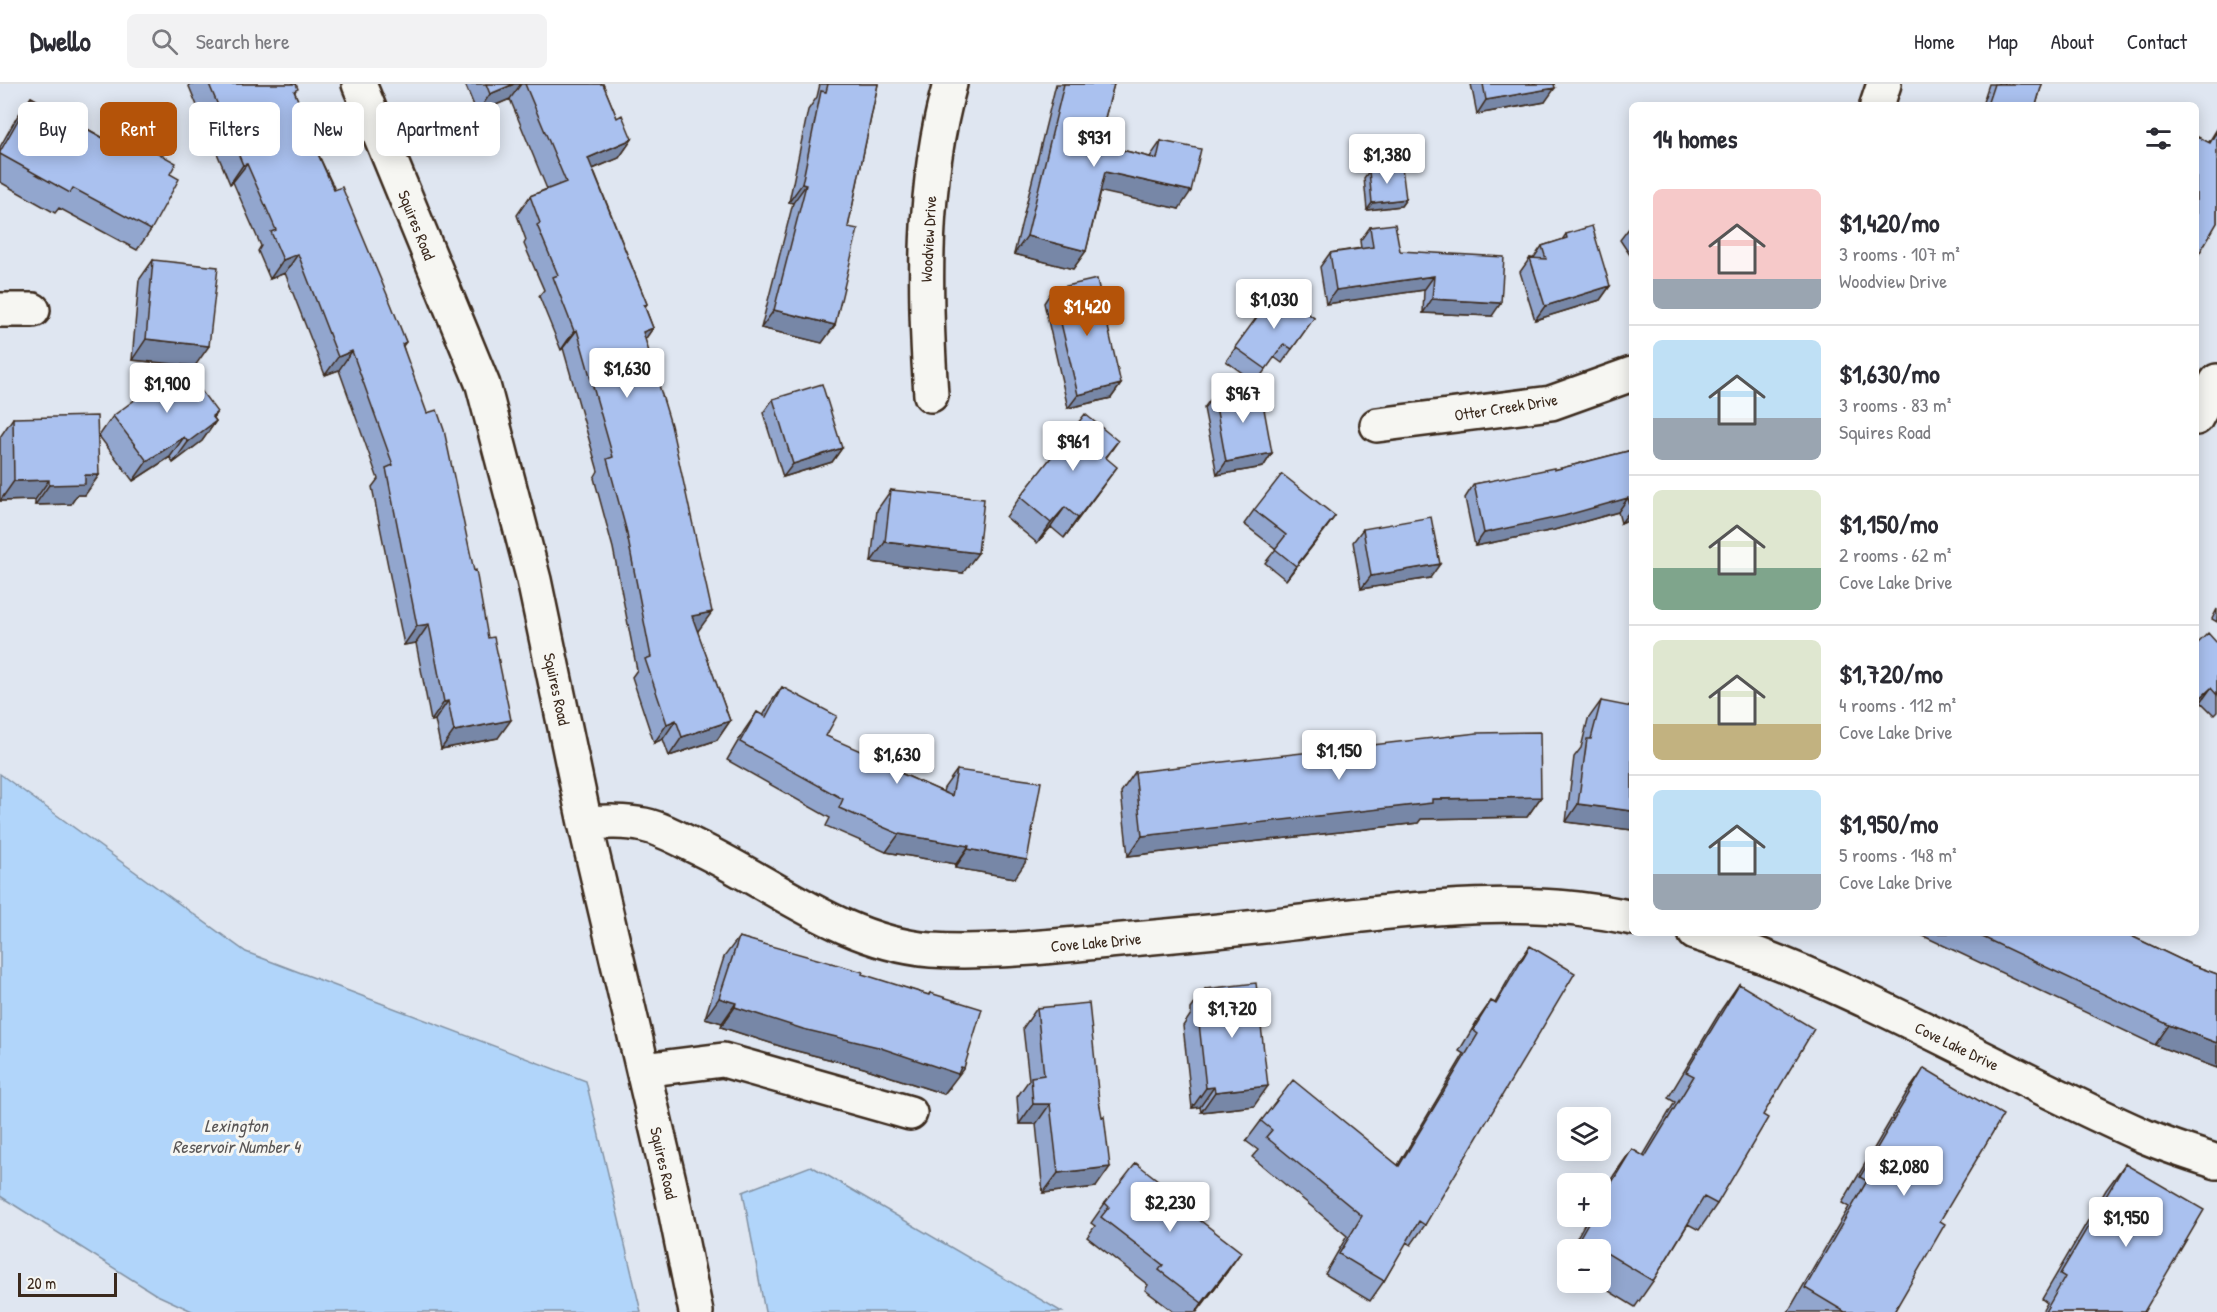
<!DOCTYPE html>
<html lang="en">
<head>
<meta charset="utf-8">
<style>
  :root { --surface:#fff; --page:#f2f2f3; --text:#2b2b33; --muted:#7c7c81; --line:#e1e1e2; --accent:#b45309 }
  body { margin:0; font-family:"Patrick Hand",sans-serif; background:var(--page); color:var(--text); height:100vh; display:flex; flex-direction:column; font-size:22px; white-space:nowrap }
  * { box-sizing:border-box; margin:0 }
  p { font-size:20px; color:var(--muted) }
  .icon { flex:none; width:33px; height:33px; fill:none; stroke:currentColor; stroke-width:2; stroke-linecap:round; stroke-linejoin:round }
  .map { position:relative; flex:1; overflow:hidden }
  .drawer { position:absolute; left:1629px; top:18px; width:570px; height:834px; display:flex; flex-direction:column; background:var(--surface); border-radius:9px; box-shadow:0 3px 15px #0003 }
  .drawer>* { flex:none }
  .guide { position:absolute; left:18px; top:18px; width:570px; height:54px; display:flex; gap:12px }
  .controls { position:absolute; left:1557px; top:1023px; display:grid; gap:12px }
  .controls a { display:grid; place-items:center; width:54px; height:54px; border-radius:9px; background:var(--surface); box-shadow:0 3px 15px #0003; font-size:30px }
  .scale { position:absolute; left:18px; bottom:15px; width:99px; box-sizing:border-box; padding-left:6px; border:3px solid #3b2a1e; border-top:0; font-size:16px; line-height:21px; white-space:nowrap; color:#3b2a1e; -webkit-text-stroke:4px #f6f6f2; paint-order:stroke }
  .price { position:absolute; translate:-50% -51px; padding:0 14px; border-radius:6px; background:#fff; color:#222; font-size:20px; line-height:39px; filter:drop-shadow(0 2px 3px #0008) }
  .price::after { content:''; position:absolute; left:50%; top:36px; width:18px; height:14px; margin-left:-9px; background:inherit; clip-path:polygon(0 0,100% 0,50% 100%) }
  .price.current { background:var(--accent); color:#fff }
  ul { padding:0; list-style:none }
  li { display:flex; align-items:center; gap:18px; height:150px; padding:0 24px }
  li+li { border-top:2px solid var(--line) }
  li span { display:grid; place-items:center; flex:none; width:168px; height:120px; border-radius:9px; color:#555 }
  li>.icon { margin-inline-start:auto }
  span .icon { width:72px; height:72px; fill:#fffc; stroke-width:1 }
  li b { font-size:26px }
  h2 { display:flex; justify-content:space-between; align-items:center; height:72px; padding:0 24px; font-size:26px }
  .tag { padding:0 21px; border-radius:9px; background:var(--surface); box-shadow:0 3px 15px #0003; font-size:21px; line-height:54px }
  .tag.current { background:var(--accent); color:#fff }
  header { display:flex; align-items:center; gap:36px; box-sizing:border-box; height:84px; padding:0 30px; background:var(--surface); border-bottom:2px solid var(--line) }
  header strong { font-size:28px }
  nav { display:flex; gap:33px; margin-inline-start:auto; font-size:21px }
  .search { width:420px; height:54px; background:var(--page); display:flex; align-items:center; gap:15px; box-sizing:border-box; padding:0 21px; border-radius:9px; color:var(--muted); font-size:22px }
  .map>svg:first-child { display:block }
</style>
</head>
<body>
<header>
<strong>Dwello</strong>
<div class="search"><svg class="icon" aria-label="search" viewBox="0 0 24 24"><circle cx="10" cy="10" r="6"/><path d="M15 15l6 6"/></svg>Search here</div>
<nav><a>Home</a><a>Map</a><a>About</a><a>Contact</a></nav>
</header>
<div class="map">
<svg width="2217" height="1228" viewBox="0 0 2217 1228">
  <rect width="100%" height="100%" fill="#dfe6f1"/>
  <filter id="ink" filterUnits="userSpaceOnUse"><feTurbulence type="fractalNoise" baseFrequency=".0167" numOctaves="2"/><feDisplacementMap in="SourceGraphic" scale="12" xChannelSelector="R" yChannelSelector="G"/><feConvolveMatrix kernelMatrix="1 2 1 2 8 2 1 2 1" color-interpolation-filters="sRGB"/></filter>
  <g filter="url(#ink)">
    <path fill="#b1d5fa" stroke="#8291a2" stroke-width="1.5" d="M0 690 246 868 586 997 641 1228H194L155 1210 0 1112Z
      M811 1082 1062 1228H765L743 1108Z"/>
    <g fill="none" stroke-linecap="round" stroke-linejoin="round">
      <defs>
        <path id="minor" d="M359 0 483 301 534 496 585 739 670 1101 696 1228
          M1877 21 1884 0
          M0 226H33
          M931 311C924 206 922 102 950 0
          M2196 334 2217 297
          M1377 341 1551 319 1632 290
          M585 739C605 738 625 737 644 741 662 745 678 754 694 762 771 798 843 859 931 866 983 869 1035 864 1087 859 1156 853 1224 847 1292 839 1405 826 1519 809 1632 834
          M1695 849C1852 897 1994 986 2144 1052 2167 1062 2193 1070 2217 1078
          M643 986 723 976 910 1029"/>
      </defs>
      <use href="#minor" stroke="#3b2a1e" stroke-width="38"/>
      <use href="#minor" stroke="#f6f6f2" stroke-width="33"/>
    </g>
    <path fill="#92a6ce" stroke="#3b2a1e" stroke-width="1.5" d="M188 0H296L295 9 315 63 406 258 403 262 498 654 441 665 435 636 431 637 416 559 404 561 372 403 378 395 339 286 325 291 285 189 270 195 258 167 261 162 233 98 230 100Z
      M465 0H603L617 34 632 55 619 74 593 85 647 220 645 223 653 244 645 255 698 547H697L730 637 717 656 669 672 663 655 654 659 632 593 637 586 613 464 594 394 598 387 563 264 561 266 539 212 544 206 524 160 526 156 517 131 530 112 547 105 510 15 477 29Z
      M820 0H878L848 143 835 241 822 259 761 244 793 119 789 118 808 26 817 13Z
      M1056 0H1114L1098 60 1150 73 1161 57 1179 125 1101 107 1086 167 1073 185 1014 170Z
      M1471 0H1554L1545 18 1477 30Z
      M1989 0H2042L2036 21H1982Z
      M31 13 114 60 122 49 170 90 151 146 137 166 59 124 55 129 0 98V63L17 33Z
      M2217 45V139L2209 58Z
      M1369 87 1406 115 1401 122 1367 126 1364 94Z
      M1632 141V174L1620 156 1630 143Z
      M1370 143 1400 167 1492 232 1423 229 1424 206 1326 220 1320 183 1330 169 1361 164 1360 157Z
      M1566 150 1610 202 1600 216 1535 236 1520 188 1530 174 1533 175 1542 162 1562 156Z
      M153 176 195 282 132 276 139 196Z
      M1053 205 1121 300 1111 314 1068 324 1044 219Z
      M1276 207 1314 234 1282 279 1274 273 1256 299 1226 277Z
      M1214 311 1272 369 1263 383 1217 391 1204 324Z
      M773 315 842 364 832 378 783 393 763 329Z
      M113 332 214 334 216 337 202 357 173 379 170 373 133 397 99 352Z
      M13 334 99 391 85 411H77L71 420 35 421V416L0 417V353Z
      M1118 357 1106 374 1102 403 1064 454 1051 443 1037 459 1006 433 1020 413Z
      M1632 366V434L1621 439 1618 428 1554 446 1475 462 1465 414 1474 400 1554 386Z
      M891 406 963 489 871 478 877 426Z
      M1254 426 1335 432 1286 496 1265 479 1276 465 1244 440Z
      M1363 445 1430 494 1361 505 1353 458Z
      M2217 525V538L2212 535Z
      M2217 559V628L2214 631 2201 618Z
      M782 603 826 652 898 688 943 708 944 704 957 686 1015 794 955 784 956 780 886 768 826 742 830 734 727 676 744 647 757 628 763 632 769 621Z
      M1601 617 1632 746 1566 738 1574 673 1581 664 1588 635Z
      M1135 688 1541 713 1527 733 1421 735 1418 739 1128 772 1121 708Z
      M1917 849H2125L2192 881 2217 890V984L2155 961Z
      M739 853 928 911 930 909 950 1004H949L944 1010 864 984 789 965 721 943 722 939 705 934 724 873Z
      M1530 862 1425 1141 1411 1161 1406 1158 1384 1197 1370 1217 1325 1190 1347 1152 1252 1073 1258 1066 1246 1057 1261 1037 1398 1081 1464 970 1459 967 1477 937 1491 917 1495 919 1516 882Z
      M1739 900 1763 1031 1717 1120 1699 1146 1688 1140 1653 1197 1635 1223 1594 1198H1600V1166H1570L1589 1132H1600V1114L1614 1091 1632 1065 1643 1072 1675 1018 1668 1014 1721 926Z
      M1205 905 1254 1022 1201 1028 1200 1023 1192 1024 1183 942 1191 930V925Z
      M1037 924 1096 1103 1043 1109 1036 1040H1019L1017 1013 1029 996 1023 944Z
      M1924 985 1940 1137 1894 1228H1788L1849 1123 1842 1119 1906 1010Z
      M2125 1080 2144 1228H2042L2047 1219 2042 1215 2106 1106Z
      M1105 1119 1188 1127 1227 1188 1197 1228H1174L1145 1206 1148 1201 1087 1153 1095 1142 1091 1139Z
      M1568 1169V1182L1562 1179Z"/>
    <path fill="#7787a7" stroke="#3b2a1e" stroke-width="1.5" d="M514 0H521L510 15 477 29 490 10Z
      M1555 4 1545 18 1477 30 1486 16Z
      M632 55 619 74 575 92 588 74Z
      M247 80 233 98 230 100 243 81Z
      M1105 88 1191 107 1179 125 1093 106Z
      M802 100 806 101 793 119 789 118Z
      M1406 115 1401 122 1367 126 1372 119Z
      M1027 152 1086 167 1073 185 1014 170Z
      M298 170 285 189 270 195 283 176Z
      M1434 192 1424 206 1326 220 1336 206Z
      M1610 202 1600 216 1535 236 1545 222Z
      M1432 215 1501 219 1492 232 1423 229Z
      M774 226 835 241 822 259 761 244Z
      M653 244 640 263 643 248Z
      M577 246 563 264 561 266 574 247Z
      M146 255 209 262 195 282 132 276Z
      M352 267 339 286 325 291 338 273Z
      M1121 300 1111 314 1068 324 1078 311Z
      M217 328 206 344 216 337 202 357 173 379 188 358 212 332Z
      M184 353 170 373 133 397 147 377Z
      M842 364 832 378 783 393 793 380Z
      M1272 369 1263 383 1217 391 1226 378Z
      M1117 383 1102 403 1064 454 1078 434Z
      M85 391H99L85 411H77L71 420 35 421 49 401Z
      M49 396 35 416 0 417 14 397Z
      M1628 414 1618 428 1554 446 1475 462 1484 449Z
      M1065 423 1051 443 1037 459 1051 439Z
      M1631 425H1632V434L1621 439Z
      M1335 432 1325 446 1286 496 1296 482Z
      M885 458 978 469 963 489 871 478Z
      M1440 480 1430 494 1361 505 1371 492Z
      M712 528 698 547 679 551 692 532Z
      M429 540 416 559 404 561 417 542Z
      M2211 604 2201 618 2196 622V618Z
      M448 617 435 636 431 637 444 618Z
      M511 636 498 654 441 665 454 647Z
      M676 636 663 655 654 659 667 640Z
      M730 637 717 656 669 672 682 653Z
      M1541 713 1527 733 1421 735 1418 739 1128 772 1142 752 1432 715Z
      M1578 720 1632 727V746L1566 738Z
      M899 750 969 762 956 780 886 768Z
      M968 765 1027 776 1015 794 955 784Z
      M719 914 736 919 722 939 705 934Z
      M735 923 961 983 964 984 944 1010 864 984 789 965 721 943Z
      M2169 941 2217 959V984L2155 961Z
      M1268 1002 1254 1022 1201 1028 1215 1008Z
      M1214 1003 1200 1023 1192 1024 1206 1004Z
      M1033 1020H1050L1036 1040H1019Z
      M1110 1083 1096 1103 1043 1109 1058 1089Z
      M1241 1168 1227 1188 1196 1228 1202 1219Z"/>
    <path fill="#aac1ef" stroke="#3b2a1e" stroke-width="1.5" d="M209 0H296L298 5 294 7 317 59 314 61 334 106 342 103 391 220 406 258 402 260 427 329 437 326 444 346 474 487 476 486 488 554 494 553 511 636 454 647 448 617 444 618 429 540 417 542 386 384 393 381 352 267 338 273 298 170 283 176 271 148 276 146 247 80 243 81Z
      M486 0H514L490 10Z
      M525 0H603L617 34 622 31 632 55 588 74 647 220 644 221 653 244 643 248 671 341 712 528 692 532 730 637 682 653 676 636 667 640 645 575 651 573 626 445 607 375 613 373 577 246 574 247 553 193 558 191 537 141 540 139 530 112 566 98Z
      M828 0H878L848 143 858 145 835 241 774 226 806 101 802 100 821 7 826 8Z
      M1064 0H1114L1098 60 1157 75 1161 57 1201 65 1191 107 1105 88 1086 167 1027 152Z
      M1483 0H1554L1555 4 1486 16Z
      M1994 0H2042L2036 21H1987Z
      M31 13 115 61 122 49 176 79 170 90 179 95 151 146 73 104 70 109 0 70V68Z
      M2217 47V139L2196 175V52L2210 59Z
      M1402 83 1406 115 1372 119 1369 87Z
      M1395 140 1400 167 1504 173 1501 219 1432 215 1434 192 1336 206 1330 169 1373 163 1370 143Z
      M1592 142 1610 202 1545 222 1530 174 1546 175 1542 162 1567 154 1566 150Z
      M153 176 218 183 209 262 146 255Z
      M1097 195 1121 300 1078 311 1053 205Z
      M1276 207 1314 234 1292 265 1284 260 1266 285 1235 263Z
      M182 281 217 328 212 332 216 337 188 358 184 353 147 377 113 332Z
      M822 300 842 364 793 380 773 315Z
      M1260 303 1272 369 1226 378 1214 311Z
      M1085 330 1118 357 1105 373 1117 383 1078 434 1065 423 1051 439 1020 413Z
      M97 332 99 391H85V400L49 401V396L14 397 13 334Z
      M1632 366V425H1631L1628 414 1564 432 1484 449 1474 400 1554 384V386Z
      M1282 390 1335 432 1296 482 1275 465 1286 451 1254 426Z
      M891 406 984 415 978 469 885 458Z
      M1431 433 1440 480 1371 492 1363 445Z
      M2208 549 2217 559V611L2211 604 2196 618V561Z
      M782 603 837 632 826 652 899 684 898 688 952 712 957 686 1041 698 1027 776 968 765 969 762 899 750 839 724 843 715 740 658 757 628 766 633Z
      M1601 617 1632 623V727L1578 720 1587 655H1591Z
      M1540 648 1541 713 1432 715V719L1142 752 1135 688 1477 649Z
      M1974 849H2125L2192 881 2217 890V959L2169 941Z
      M739 853 863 888 862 890 929 911 930 909 982 925 964 984 961 983 958 990 878 963 803 945 735 923 736 919 719 914Z
      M1530 862 1575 889 1425 1141 1419 1137 1384 1197 1339 1170 1362 1132 1266 1053 1272 1046 1261 1037 1293 996 1399 1082 1478 950 1473 946 1491 917 1496 920Z
      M1256 899 1268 1002 1215 1008 1214 1003 1206 1004 1197 921 1206 920 1205 905Z
      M1739 900 1814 945 1763 1031 1768 1034 1717 1120 1704 1113 1653 1197 1580 1153 1592 1132H1600V1118L1632 1065 1645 1073 1694 992 1686 988Z
      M1089 919 1099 1017 1102 1033 1104 1032 1110 1083 1058 1089 1050 1020H1033L1031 993 1044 991 1037 924Z
      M1924 984 2003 1031 1940 1137 1945 1140 1894 1228H1845L1805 1204 1867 1097 1860 1093Z
      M1136 1079 1191 1122 1188 1127 1241 1168 1202 1219 1159 1186 1163 1181 1101 1133 1109 1123 1105 1119Z
      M2125 1080 2204 1126 2144 1228H2045L2065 1193 2060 1190Z"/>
  </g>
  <g text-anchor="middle" stroke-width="6" stroke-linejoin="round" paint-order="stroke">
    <g font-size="16" fill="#3b2a1e" stroke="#f6f6f2">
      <text transform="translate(417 141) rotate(68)" y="6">Squires Road</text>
      <text transform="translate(928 155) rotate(-87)" y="6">Woodview Drive</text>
      <text transform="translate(1506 323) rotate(-9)" y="6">Otter Creek Drive</text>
      <text transform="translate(557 605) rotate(78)" y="6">Squires Road</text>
      <text transform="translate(1096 858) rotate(-5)" y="6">Cove Lake Drive</text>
      <text transform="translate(1957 962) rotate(26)" y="6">Cove Lake Drive</text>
      <text transform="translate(664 1079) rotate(77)" y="6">Squires Road</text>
    </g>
    <g font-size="18" font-style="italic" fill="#585555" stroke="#f6f6f2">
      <text x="236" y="1048">Lexington<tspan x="236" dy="21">Reservoir Number 4</tspan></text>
    </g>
  </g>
</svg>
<div class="controls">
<a><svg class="icon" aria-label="layers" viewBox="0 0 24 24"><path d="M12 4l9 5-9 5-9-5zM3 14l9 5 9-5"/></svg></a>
<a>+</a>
<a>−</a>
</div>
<div class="scale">20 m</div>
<b class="price" style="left:1094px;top:84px">$931</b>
<b class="price" style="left:1387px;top:101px">$1,380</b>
<b class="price" style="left:1274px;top:246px">$1,030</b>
<b class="price current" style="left:1087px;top:253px">$1,420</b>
<b class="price" style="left:627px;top:315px">$1,630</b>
<b class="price" style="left:167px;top:330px">$1,900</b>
<b class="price" style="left:1243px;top:340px">$967</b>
<b class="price" style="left:1073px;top:388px">$961</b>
<b class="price" style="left:1339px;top:697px">$1,150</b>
<b class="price" style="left:897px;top:701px">$1,630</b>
<b class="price" style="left:1232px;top:955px">$1,720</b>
<b class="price" style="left:1904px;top:1113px">$2,080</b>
<b class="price" style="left:1170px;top:1149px">$2,230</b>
<b class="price" style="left:2126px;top:1164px">$1,950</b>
<div class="guide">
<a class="tag">Buy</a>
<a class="tag current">Rent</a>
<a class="tag">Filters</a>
<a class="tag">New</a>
<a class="tag">Apartment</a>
</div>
<section class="drawer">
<h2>14 homes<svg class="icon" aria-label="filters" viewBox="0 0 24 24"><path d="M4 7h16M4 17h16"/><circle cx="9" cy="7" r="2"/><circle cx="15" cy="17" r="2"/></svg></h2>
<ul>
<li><span style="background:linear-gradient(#f6c9c9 75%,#9aa5b1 0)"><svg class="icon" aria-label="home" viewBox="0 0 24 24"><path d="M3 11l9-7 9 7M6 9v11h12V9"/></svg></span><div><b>$1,420/mo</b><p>3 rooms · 107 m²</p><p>Woodview Drive</p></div></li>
<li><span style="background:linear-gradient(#bfe0f5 65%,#9aa5b1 0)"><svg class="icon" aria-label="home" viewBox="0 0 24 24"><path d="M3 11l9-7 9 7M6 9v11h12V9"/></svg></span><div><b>$1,630/mo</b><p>3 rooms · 83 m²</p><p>Squires Road</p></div></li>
<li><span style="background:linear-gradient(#dfe7d0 65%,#7fa58c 0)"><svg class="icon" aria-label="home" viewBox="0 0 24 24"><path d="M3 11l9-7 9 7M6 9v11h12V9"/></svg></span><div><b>$1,150/mo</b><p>2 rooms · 62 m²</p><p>Cove Lake Drive</p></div></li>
<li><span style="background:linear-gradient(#dfe7d0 70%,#c2b280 0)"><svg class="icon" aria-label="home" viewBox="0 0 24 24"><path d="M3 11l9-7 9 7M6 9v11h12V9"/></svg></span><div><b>$1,720/mo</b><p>4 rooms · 112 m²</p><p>Cove Lake Drive</p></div></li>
<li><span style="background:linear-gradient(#bfe0f5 70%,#9aa5b1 0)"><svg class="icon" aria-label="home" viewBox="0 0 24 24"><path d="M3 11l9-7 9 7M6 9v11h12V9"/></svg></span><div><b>$1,950/mo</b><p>5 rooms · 148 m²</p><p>Cove Lake Drive</p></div></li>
</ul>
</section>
</div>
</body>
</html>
